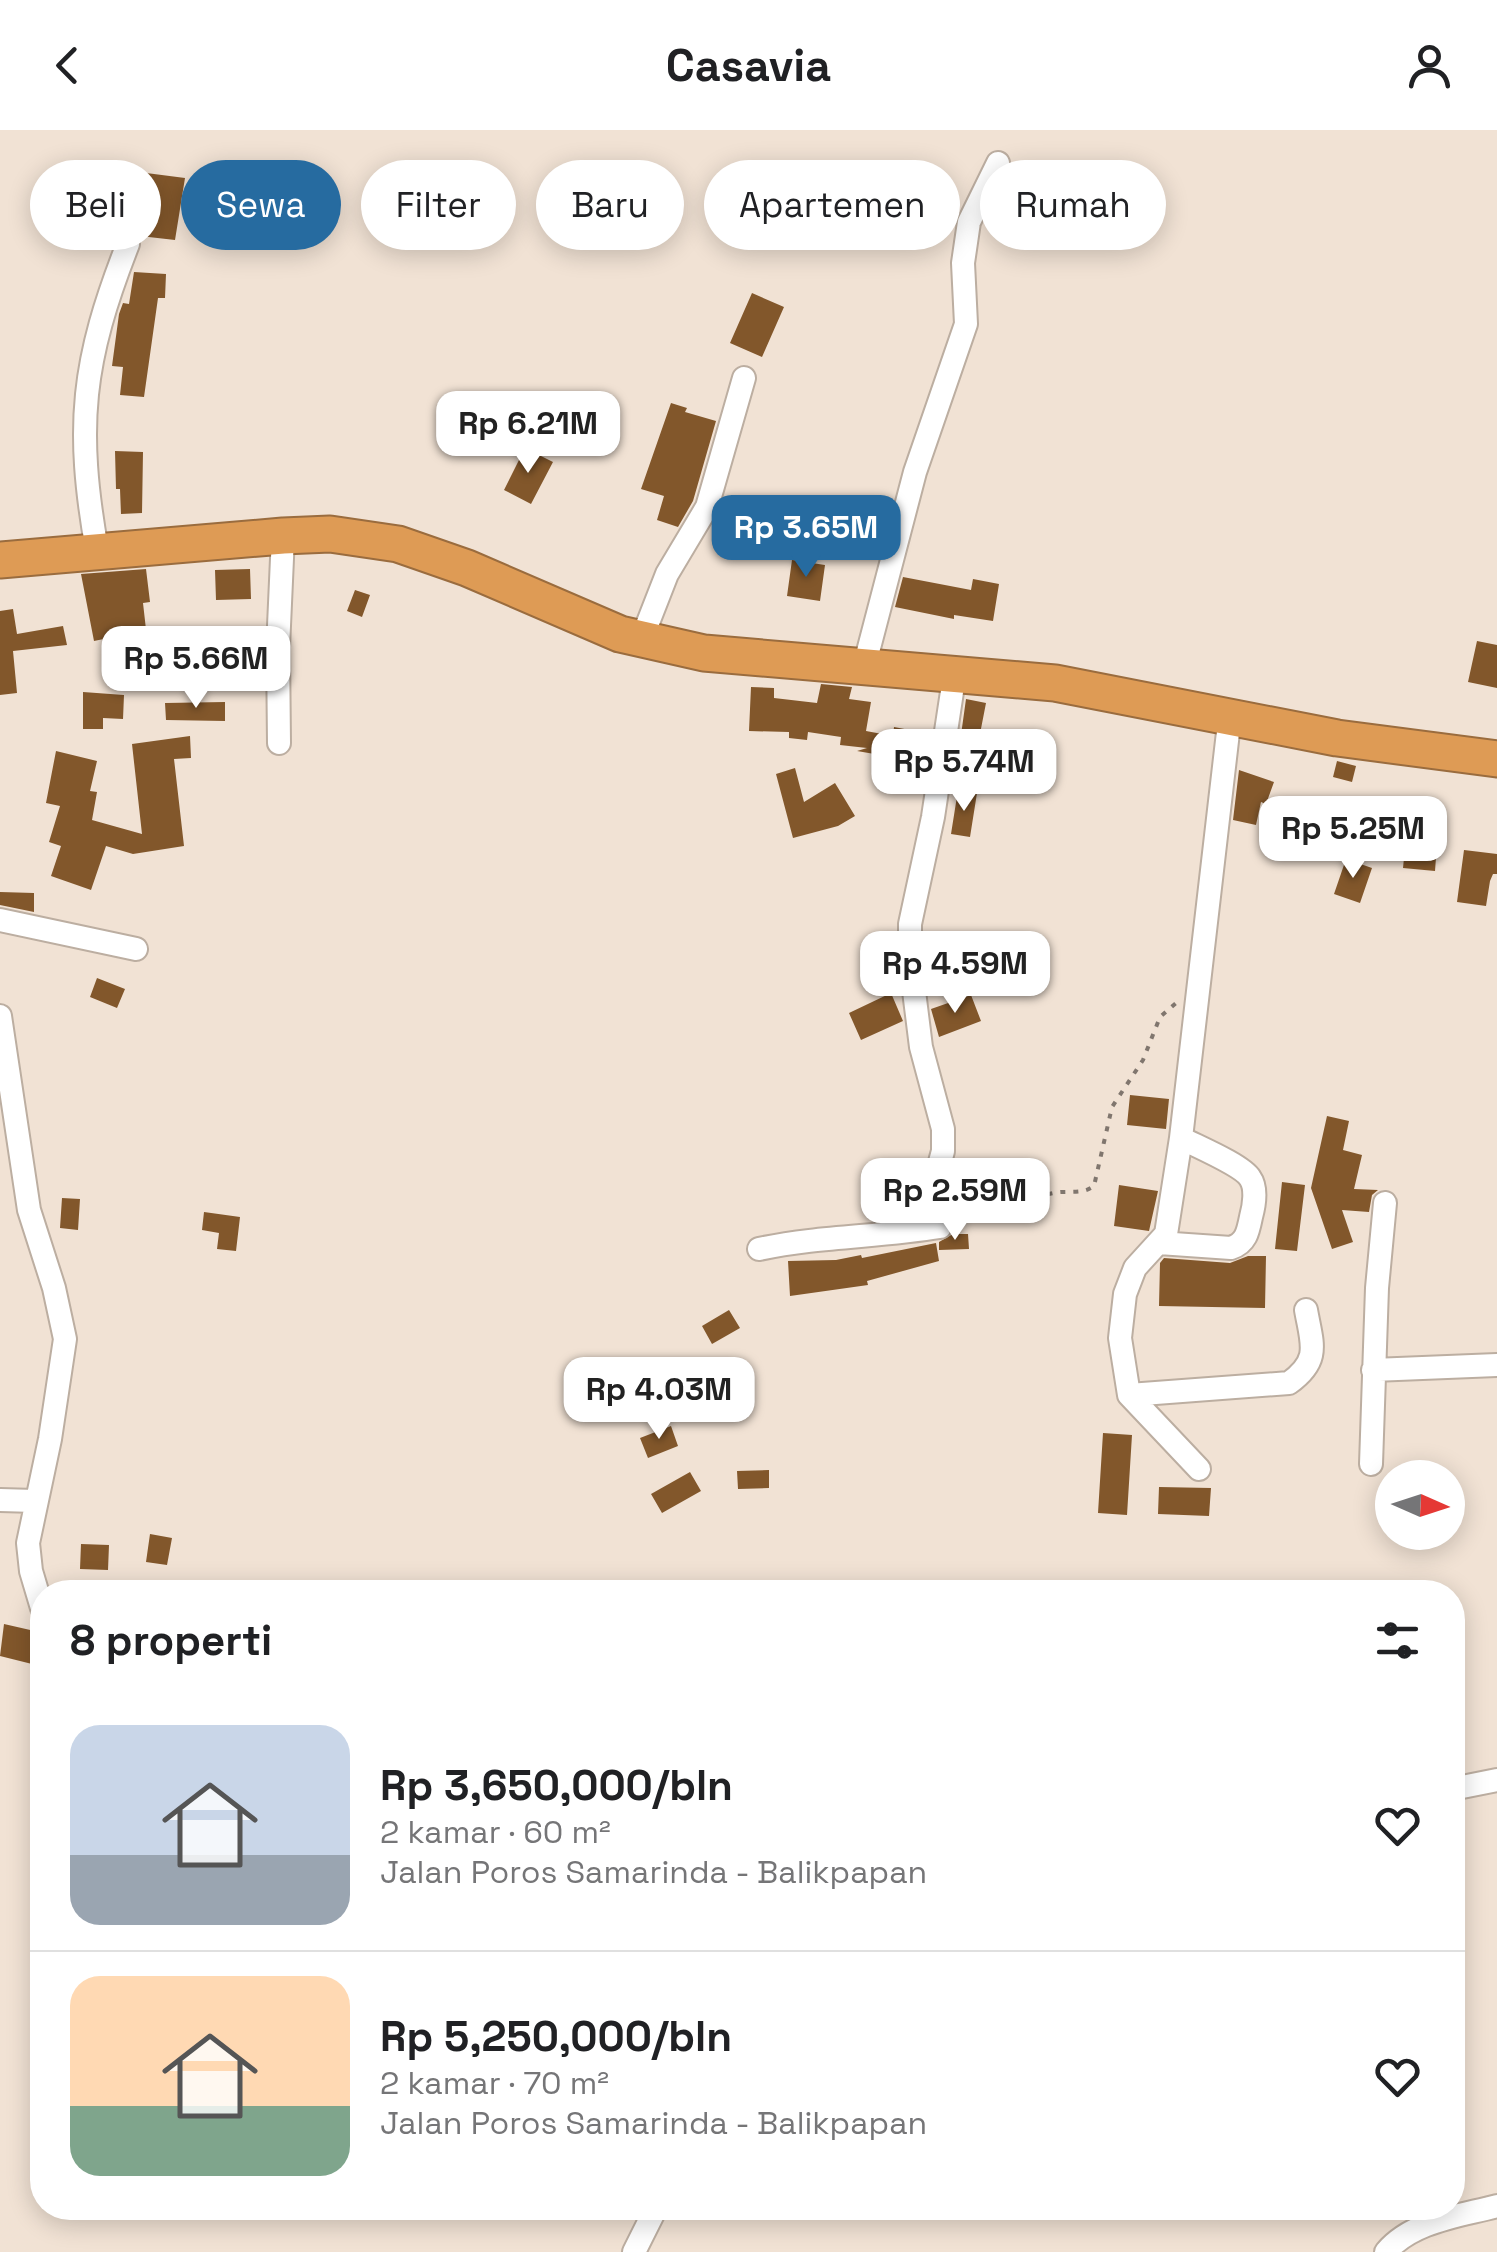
<!DOCTYPE html>
<html lang="id">
<head>
<meta charset="utf-8">
<style>
  :root { --surface:#fff; --page:#f6f6f6; --text:#202124; --muted:#757577; --line:#e0e0e0; --accent:#266ba0 }
  body { margin:0; font-family:"Space Grotesk",sans-serif; background:var(--page); color:var(--text); height:100vh; display:flex; flex-direction:column; font-size:38px; white-space:nowrap }
  * { box-sizing:border-box; margin:0 }
  p { font-size:32px; color:var(--muted) }
  .icon { flex:none; width:55px; height:55px; fill:none; stroke:currentColor; stroke-width:2; stroke-linecap:round; stroke-linejoin:round }
  .map { position:relative; flex:1; overflow:hidden }
  .details { position:absolute; left:30px; top:1450px; width:1435px; height:640px; display:flex; flex-direction:column; background:var(--surface); border-radius:40px; box-shadow:0 5px 25px #0003 }
  .details>* { flex:none }
  .banner { position:absolute; left:30px; top:30px; width:1438px; height:90px; display:flex; gap:20px }
  .needle { width:65px; rotate:93deg }
  .controls { position:absolute; left:1375px; top:1330px; display:grid; gap:20px }
  .controls a { display:grid; place-items:center; width:90px; height:90px; border-radius:50%; background:var(--surface); box-shadow:0 5px 25px #0003; font-size:50px }
  .price { position:absolute; translate:-50% -85px; padding:0 22px; border-radius:20px; background:#fff; color:#222; font-size:32px; line-height:65px; filter:drop-shadow(0 2px 5px #0008) }
  .price::after { content:''; position:absolute; left:50%; top:60px; width:30px; height:22px; margin-left:-15px; background:inherit; clip-path:polygon(0 0,100% 0,50% 100%) }
  .price.active { background:var(--accent); color:#fff }
  ul { padding:0; list-style:none }
  li { display:flex; align-items:center; gap:30px; height:250px; padding:0 40px }
  li+li { border-top:2px solid var(--line) }
  li span { display:grid; place-items:center; flex:none; width:280px; height:200px; border-radius:30px; color:#555 }
  li>.icon { margin-inline-start:auto }
  span .icon { width:120px; height:120px; fill:#fffc; stroke-width:1 }
  li b { font-size:42px }
  h2 { display:flex; justify-content:space-between; align-items:center; height:120px; padding:0 40px; font-size:42px }
  .chip { padding:0 35px; border-radius:45px; background:var(--surface); box-shadow:0 5px 25px #0003; font-size:35px; line-height:90px }
  .chip.active { background:var(--accent); color:#fff }
  header { display:flex; justify-content:space-between; align-items:center; height:130px; padding:0 40px; background:var(--surface); font-size:45px; font-weight:700 }
  .map>svg:first-child { display:block }
</style>
</head>
<body>
<header><svg class="icon" aria-label="back" viewBox="0 0 24 24"><path d="M15 5l-7 7 7 7"/></svg>Casavia<svg class="icon" aria-label="person" viewBox="0 0 24 24"><circle cx="12" cy="8" r="4"/><path d="M4 21q1-7 8-7t8 7"/></svg></header>
<div class="map">
<svg width="1497" height="2122" viewBox="0 0 1497 2122">
  <rect width="100%" height="100%" fill="#f1e2d4"/>
  <path fill="#82572b" d="M123 40 185 48 175 110 140 106 126 99 112 103 111 110 63 101 68 79 117 88Z
    M134 142 166 144 165 168H158L144 267 120 265 123 237 112 236 119 184 123 173 129 174Z
    M752 163 784 177 762 227 730 213Z
    M671 273 687 278 685 282 716 291 693 371 678 397 657 390 664 366 641 359Z
    M525 318 553 332 531 374 504 360Z
    M115 321 143 322 142 383 121 384 120 359H116Z
    M792 430 825 435 820 471 787 466Z
    M146 439 150 472 143 473 149 526 131 528 128 504 94 511 81 444Z
    M250 439 251 469 216 470 215 440Z
    M903 447 971 460 973 449 999 454 993 491 954 485V489L895 477Z
    M355 460 370 465 362 487 347 481Z
    M13 479 17 504 63 496 67 515 13 521 17 563 0 565V481Z
    M1477 511 1497 515V558L1468 552Z
    M821 554 852 557 849 569 871 572 866 601 893 606 894 597 920 602 915 631 857 621 867 618 840 615 841 607 808 602 807 610 789 608V602L749 601 751 557 774 558V568L817 573Z
    M83 562 124 565 123 589 103 588V599H83Z
    M966 569 986 573 979 609 961 605Z
    M225 572V591L166 590 165 573Z
    M190 606 191 628 174 629 184 716 133 724 106 716 91 760 51 746 61 716 49 712 60 676 46 673 56 621 97 631 90 661 97 662 92 690 142 704 132 614Z
    M984 622 1018 626 1015 650 981 646Z
    M1337 631 1356 636 1352 652 1333 647Z
    M795 638 804 672 835 653 855 686 838 696 793 708 776 644Z
    M1239 640 1274 652 1266 674 1261 672 1256 695 1233 690Z
    M958 660 977 663 970 707 951 704Z
    M1425 672 1440 673 1435 741 1403 738 1407 698 1421 700Z
    M1327 674 1382 679 1378 711 1327 706Z
    M1464 720 1497 724V744H1493L1490 751 1486 776 1457 772Z
    M1346 729 1372 738 1360 773 1334 764Z
    M0 762 34 763V782L0 775Z
    M97 848 125 859 117 878 90 867Z
    M891 863 903 891 861 910 849 883Z
    M971 865 981 891 939 907 931 879Z
    M1130 965 1169 969 1166 999 1127 995Z
    M1327 986 1349 991 1343 1020 1362 1025 1354 1059 1378 1060 1372 1065 1369 1082 1342 1080 1353 1112 1332 1119 1311 1058Z
    M1282 1052 1305 1055 1297 1121 1275 1119Z
    M1119 1055 1158 1061 1149 1101 1114 1096Z
    M62 1068 80 1069 78 1100 60 1098Z
    M204 1082 240 1087 236 1121 217 1119 219 1103 202 1100Z
    M953 1104H968L969 1119 939 1120V1112Z
    M936 1113 939 1131 867 1151 868 1155 790 1166 788 1131 836 1130 861 1125 862 1128Z
    M1248 1126H1266L1265 1178 1159 1176 1160 1133 1164 1128 1230 1133Z
    M729 1180 740 1198 712 1214 702 1196Z
    M671 1296 678 1316 648 1328 640 1308Z
    M1103 1303 1132 1305 1127 1385 1098 1383Z
    M769 1340V1358L738 1359 737 1341Z
    M690 1342 701 1361 662 1383 651 1364Z
    M1159 1357 1211 1358 1209 1386 1158 1384Z
    M150 1404 172 1408 167 1435 146 1432Z
    M81 1414 109 1415 108 1440 80 1439Z
    M4 1494 39 1502 32 1534 0 1526Z"/>
  <g fill="none" stroke-linecap="round" stroke-linejoin="round">
    <defs>
      <path id="minor" d="M97 420C75 296 82 231 128 114
        M642 508 667 444 707 377 744 248
        M864 537 915 342 966 194 963 133 969 92 998 33
        M279 613 278 518 283 406
        M0 790 136 819
        M0 886 29 1080 54 1158 65 1209 50 1309 28 1413 31 1441 42 1478
        M1159 1113 1231 1118C1246 1113 1248 1102 1251 1087 1254 1076 1257 1058 1250 1048 1242 1035 1196 1016 1181 1008
        M759 1119C819 1106 880 1107 940 1097L934 1070V1054L943 1021V999L921 917 910 829V794L933 687 955 542
        M1373 1240 1497 1235
        M1129 1265 1289 1253C1321 1230 1312 1214 1306 1180
        M1371 1334 1377 1158 1385 1073
        M1199 1339 1129 1265 1120 1208 1125 1164 1135 1138 1166 1104 1181 1008 1230 585
        M0 1370 35 1371
        M1452 1659 1497 1650
        M634 2122 656 2078
        M1386 2122C1412 2091 1460 2086 1497 2076"/>
      <path id="highway" d="M0 430 283 406 330 404 398 414 467 438 620 504 704 523 1055 553 1337 608 1497 629"/>
    </defs>
    <use href="#minor" stroke="#bcaea1" stroke-width="26"/>
    <use href="#highway" stroke="#9a6c3e" stroke-width="39"/>
    <path stroke="#80766e" stroke-width="4" stroke-dasharray="5 8" stroke-linecap="butt" d="M959 1085C993 1082 1022 1069 1054 1063 1068 1060 1082 1065 1094 1056L1112 977 1143 930 1160 887 1176 873"/>
    <use href="#minor" stroke="#fff" stroke-width="22"/>
    <use href="#highway" stroke="#de9b55" stroke-width="35"/>
  </g>
</svg>
<div class="controls">
<a><svg class="needle" viewBox="-14 -14 28 28"><path d="M0-13l5 13h-10z" fill="#e53935"/><path d="M0 13l5-13h-10z" fill="#757577"/></svg></a>
</div>
<b class="price" style="left:528px;top:346px">Rp 6.21M</b>
<b class="price active" style="left:806px;top:450px">Rp 3.65M</b>
<b class="price" style="left:196px;top:581px">Rp 5.66M</b>
<b class="price" style="left:964px;top:684px">Rp 5.74M</b>
<b class="price" style="left:1353px;top:751px">Rp 5.25M</b>
<b class="price" style="left:955px;top:886px">Rp 4.59M</b>
<b class="price" style="left:955px;top:1113px">Rp 2.59M</b>
<b class="price" style="left:659px;top:1312px">Rp 4.03M</b>
<div class="banner">
<a class="chip">Beli</a>
<a class="chip active">Sewa</a>
<a class="chip">Filter</a>
<a class="chip">Baru</a>
<a class="chip">Apartemen</a>
<a class="chip">Rumah</a>
</div>
<section class="details">
<h2>8 properti<svg class="icon" aria-label="filters" viewBox="0 0 24 24"><path d="M4 7h16M4 17h16"/><circle cx="9" cy="7" r="2"/><circle cx="15" cy="17" r="2"/></svg></h2>
<ul>
<li><span style="background:linear-gradient(#c9d6e8 65%,#9aa5b1 0)"><svg class="icon" aria-label="home" viewBox="0 0 24 24"><path d="M3 11l9-7 9 7M6 9v11h12V9"/></svg></span><div><b>Rp 3,650,000/bln</b><p>2 kamar · 60 m²</p><p>Jalan Poros Samarinda - Balikpapan</p></div><svg class="icon" aria-label="heart" viewBox="0 0 24 24"><path d="M12 20l-8-8c-3-5 5-10 8-4 3-6 11-1 8 4z"/></svg></li>
<li><span style="background:linear-gradient(#ffd9b3 65%,#7fa58c 0)"><svg class="icon" aria-label="home" viewBox="0 0 24 24"><path d="M3 11l9-7 9 7M6 9v11h12V9"/></svg></span><div><b>Rp 5,250,000/bln</b><p>2 kamar · 70 m²</p><p>Jalan Poros Samarinda - Balikpapan</p></div><svg class="icon" aria-label="heart" viewBox="0 0 24 24"><path d="M12 20l-8-8c-3-5 5-10 8-4 3-6 11-1 8 4z"/></svg></li>
</ul>
</section>
</div>
</body>
</html>
